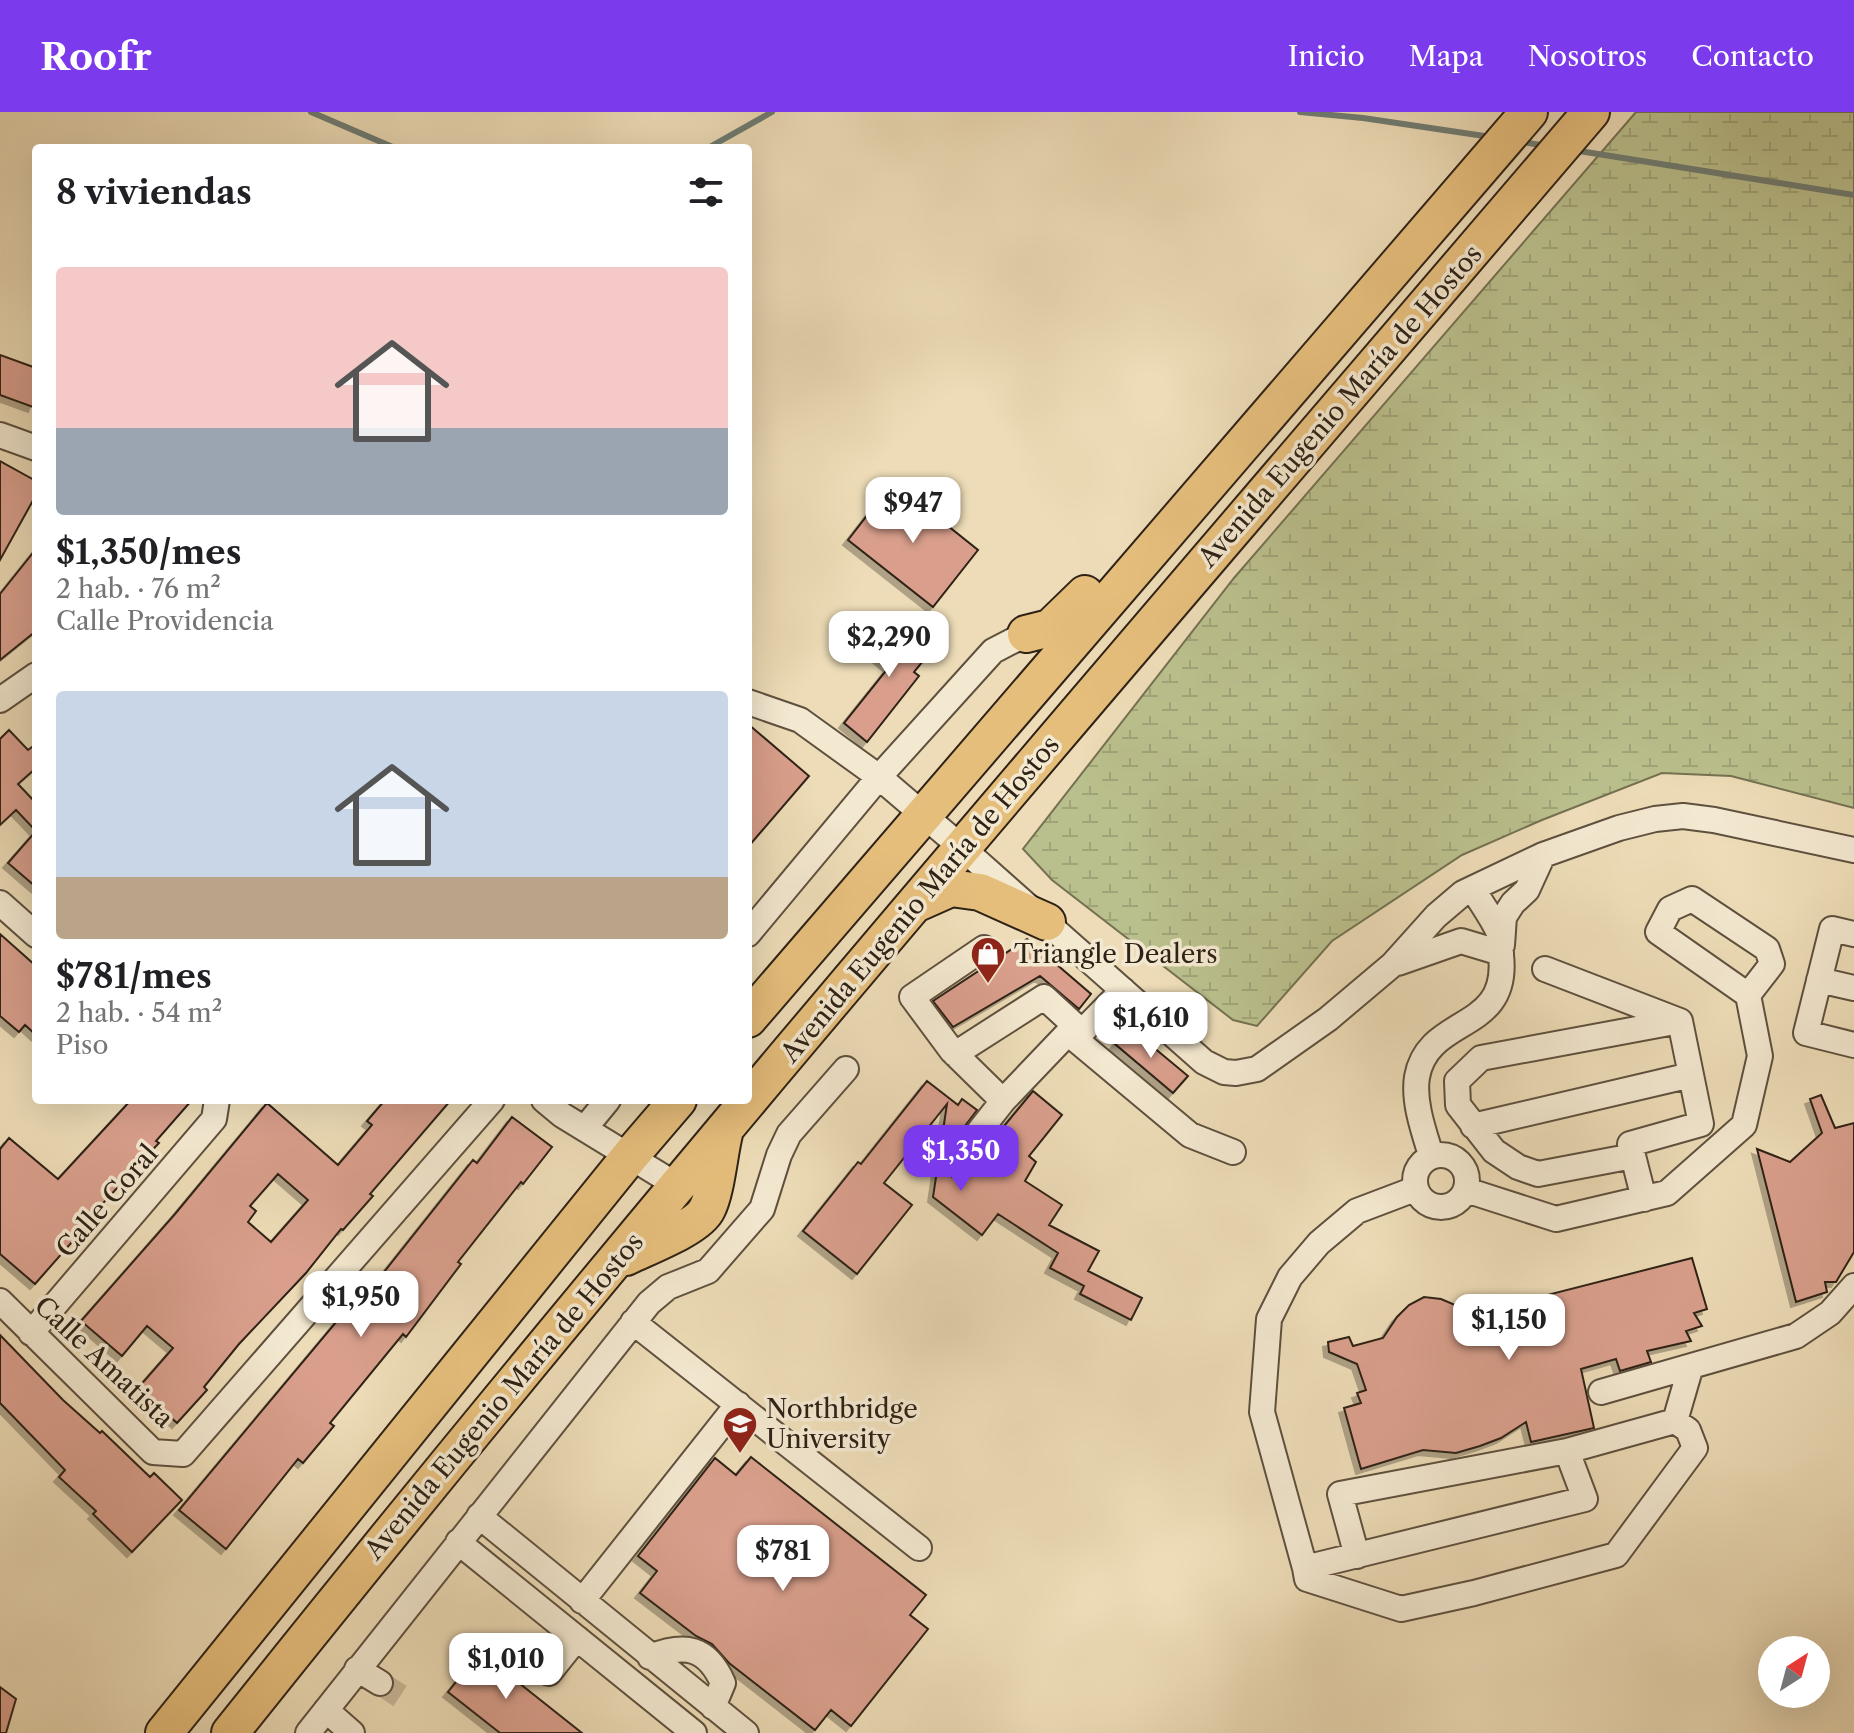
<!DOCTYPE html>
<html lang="es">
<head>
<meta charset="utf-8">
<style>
  :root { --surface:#fff; --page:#f6f6f6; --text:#202124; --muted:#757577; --accent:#7c3aed }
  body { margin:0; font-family:"Libre Caslon Text",serif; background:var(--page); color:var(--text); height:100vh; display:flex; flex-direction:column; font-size:30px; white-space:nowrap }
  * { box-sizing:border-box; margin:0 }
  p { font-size:26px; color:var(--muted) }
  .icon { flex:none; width:44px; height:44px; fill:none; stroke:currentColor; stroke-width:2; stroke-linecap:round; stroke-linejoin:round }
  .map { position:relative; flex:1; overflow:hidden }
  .drawer { position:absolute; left:32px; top:32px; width:720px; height:960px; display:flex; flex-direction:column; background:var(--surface); border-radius:8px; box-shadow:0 8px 32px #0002 }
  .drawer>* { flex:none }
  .needle { width:52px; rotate:36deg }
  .buttons { position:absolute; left:1758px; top:1524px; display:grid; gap:16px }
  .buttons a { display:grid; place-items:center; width:72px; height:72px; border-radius:50%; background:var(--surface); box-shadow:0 8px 32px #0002; font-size:40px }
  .price { position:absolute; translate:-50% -68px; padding:0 18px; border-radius:16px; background:#fff; color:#222; font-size:26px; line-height:52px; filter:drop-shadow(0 2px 4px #0008) }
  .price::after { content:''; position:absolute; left:50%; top:48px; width:24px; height:18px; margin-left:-12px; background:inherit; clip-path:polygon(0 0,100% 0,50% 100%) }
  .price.active { background:var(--accent); color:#fff }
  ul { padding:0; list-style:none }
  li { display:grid; align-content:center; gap:16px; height:424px; padding:0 24px }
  li span { display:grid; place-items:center; height:248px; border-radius:8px; color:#555 }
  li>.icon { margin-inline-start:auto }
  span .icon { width:144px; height:144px; fill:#fffc; stroke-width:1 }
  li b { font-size:34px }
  h2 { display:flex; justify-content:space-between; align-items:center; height:96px; padding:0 24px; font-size:34px }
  header { display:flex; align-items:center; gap:48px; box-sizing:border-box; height:112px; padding:0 40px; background:var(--accent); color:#fff }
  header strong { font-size:38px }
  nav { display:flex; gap:44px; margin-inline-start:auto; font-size:28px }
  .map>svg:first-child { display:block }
</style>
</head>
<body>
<header>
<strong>Roofr</strong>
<nav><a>Inicio</a><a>Mapa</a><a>Nosotros</a><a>Contacto</a></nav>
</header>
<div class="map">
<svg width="1854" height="1621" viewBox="0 0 1854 1621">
  <defs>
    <pattern id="wetland-marsh" width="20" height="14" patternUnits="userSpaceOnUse" patternTransform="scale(2)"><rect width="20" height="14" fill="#bac08d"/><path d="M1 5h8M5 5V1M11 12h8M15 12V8" fill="none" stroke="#a0a579"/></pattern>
    <filter id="shadow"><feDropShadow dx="-5" dy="5" stdDeviation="0" flood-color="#0004"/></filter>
  </defs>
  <rect width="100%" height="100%" fill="#eddcb7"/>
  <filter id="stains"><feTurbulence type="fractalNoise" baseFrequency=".0025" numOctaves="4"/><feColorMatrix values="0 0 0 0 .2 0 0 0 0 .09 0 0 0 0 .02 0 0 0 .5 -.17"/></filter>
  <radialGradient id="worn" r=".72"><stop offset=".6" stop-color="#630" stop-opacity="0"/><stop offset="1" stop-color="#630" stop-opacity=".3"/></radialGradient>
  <path fill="url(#wetland-marsh)" stroke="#747152" stroke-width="2" d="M1636 0H1854V696L1731 664 1662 661 1542 708 1462 743 1332 829 1257 914 1233 908 1052 768 1023 737 1234 466Z"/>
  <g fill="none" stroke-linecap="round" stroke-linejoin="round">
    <path stroke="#6f7d74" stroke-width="6" d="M311 0 395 36
      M1300 0 1363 6 1491 25
      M1522 30 1546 34
      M708 36 772 0
      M1573 38 1854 83"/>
  </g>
  <path fill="#d99f8c" stroke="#2e2216" stroke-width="2" fill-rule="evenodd" filter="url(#shadow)" d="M0 243 36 256V287L33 295 0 283Z
    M0 349 36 369V383L0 448Z
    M893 370 978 438 933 495 848 428Z
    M36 437V519L0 548V482Z
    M895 508 932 538 914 560 919 564 867 630 844 611 889 555 870 539Z
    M748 612 809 664 748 735Z
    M9 618 28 638 36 632V656L18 672 36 691V775L8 751 36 719 16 698 0 713V627Z
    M0 822 36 854V923L25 913 19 920 0 904Z
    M1027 827 1091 882 1079 897 1040 864 953 915 933 889Z
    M1129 915 1188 964 1173 981 1115 932Z
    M927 969 958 993 962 987 977 998 940 1047 941 1056 952 1065 960 1064 967 1059 1033 979 1062 1003 1029 1044 1036 1050 1025 1069 1062 1093 1049 1113 1099 1139 1088 1159 1142 1186 1131 1208 1080 1182 1084 1174 1050 1156 1058 1141 998 1102 982 1123 933 1085 947 992 884 1071 912 1093 857 1162 803 1119 858 1050 861 1052Z
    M1821 983 1835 1016 1854 1011V1140L1836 1170H1825L1827 1180 1796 1190 1757 1037 1790 1050 1822 1021 1810 987Z
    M131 988H192L156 1029 159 1031 92 1103 94 1105 35 1172 0 1142V1037L9 1026 58 1067Z
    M385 988H451L370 1082 373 1084 343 1118 341 1117 306 1161 239 1232 204 1275 207 1278 177 1311 138 1276 173 1236 147 1214 122 1244 81 1209 175 1102 267 991 338 1053 372 1013 367 1009ZM278 1062 308 1088 271 1130 248 1110 256 1099 250 1094Z
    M512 1005 552 1035 523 1072 521 1070 458 1150 461 1152 406 1225 403 1222 330 1311 334 1314 303 1351 298 1347 226 1437 179 1398 352 1191 357 1194 473 1048 477 1051Z
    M1692 1146 1707 1197 1694 1201 1702 1214 1686 1219 1691 1229 1647 1239 1651 1250 1620 1259 1616 1247 1581 1257 1594 1316 1531 1330 1526 1310 1501 1326 1480 1334 1456 1341 1423 1338 1361 1357 1344 1296 1361 1291 1357 1281 1366 1278 1357 1252 1329 1240 1328 1230 1349 1225 1353 1234 1383 1226 1397 1205 1409 1193 1424 1185 1441 1187 1469 1199 1479 1185 1493 1197Z
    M0 1223 63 1288 100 1321 102 1319 150 1365 154 1361 182 1388 132 1440 93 1402 96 1399 59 1365 65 1358 0 1291Z
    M751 1345 926 1483 910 1503 928 1517 851 1614 831 1598 815 1618 729 1551 712 1532 696 1524 640 1481 657 1459 638 1444 715 1346 736 1363Z
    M480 1540 582 1621H500L448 1580Z
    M0 1575 16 1587 6 1621H0Z"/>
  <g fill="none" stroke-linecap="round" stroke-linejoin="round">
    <path stroke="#c7b797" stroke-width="24" stroke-dasharray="24 12" stroke-linecap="butt" d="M380 1571 403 1586"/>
    <defs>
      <path id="minor" d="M0 323 36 336
        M0 588 36 563
        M748 590 800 608 879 665 961 735 1204 950 1224 960 1236 961 1257 957 1328 907 1392 853 1436 804 1463 781 1543 743 1619 716 1655 707 1683 704 1714 708 1854 738
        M0 791 36 823
        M748 822 879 665 993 539 1026 522
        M1854 822 1832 817 1806 921 1854 933
        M1502 833 1504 805 1513 791 1527 778 1543 743
        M984 836 912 885 952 939 1003 989
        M1398 851 1461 829 1501 841
        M1545 857 1680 909
        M1819 868 1854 876
        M1075 927 1190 1023 1233 1040
        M955 942 1044 885 1082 920
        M544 988 562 1003 678 1074
        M1473 1014 1691 963
        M585 1016 608 988
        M1415 1069a26 26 0 1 1 52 0a26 26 0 1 1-52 0Z
        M1431 1043C1424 1020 1413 990 1417 965 1428 902 1510 922 1501 843 1500 835 1501 826 1498 819 1491 804 1481 791 1473 777
        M1633 1044 1538 1062 1518 1055 1494 1039 1458 993 1457 969 1481 946 1680 909 1701 1012 1630 1032 1644 1087
        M955 1050 1003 989 1066 923 1075 927 1123 878
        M1466 1078 1556 1107 1667 1081 1744 1013 1760 944 1748 883 1772 852 1767 837 1692 787 1670 797 1658 820 1748 883
        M0 1189 153 1340 183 1342 492 988
        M633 1210 919 1436
        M31 1221 214 1007 217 988
        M1601 1280 1796 1224 1830 1201 1854 1174
        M1675 1309 1567 1339 1585 1387 1305 1456 1307 1467 1401 1497 1474 1481 1616 1443 1695 1336 1688 1318 1675 1309 1691 1254
        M479 1404 746 1621
        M458 1430 694 1621
        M1357 1444 1340 1382 1567 1339
        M1305 1456 1262 1300 1269 1207 1290 1165 1319 1131 1357 1099 1415 1077
        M582 1489 738 1292
        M650 1545C685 1531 707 1535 723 1571L713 1595
        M357 1557 380 1571
        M549 1561 577 1526
        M326 1598 352 1621
        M308 1621 649 1191 668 1175 708 1159 762 1097 779 1043 789 1022 846 957"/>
      <path id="highway" d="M1026 522 1050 516 1085 482
        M915 792 951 776 980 780 1047 810
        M748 907 1529 0
        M626 1145C646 1135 698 1116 707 1097 716 1080 719 1042 724 1022
        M164 1621 630 1044 678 988
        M230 1621C670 1069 1133 536 1591 0"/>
    </defs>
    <use href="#minor" stroke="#5e503e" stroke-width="28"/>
    <use href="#highway" stroke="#2e2216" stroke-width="40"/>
    <use href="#minor" stroke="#f3e8d0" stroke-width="24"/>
    <use href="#highway" stroke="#e6be7c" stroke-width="36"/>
  </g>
  <defs>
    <symbol id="shop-pin" viewBox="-11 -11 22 30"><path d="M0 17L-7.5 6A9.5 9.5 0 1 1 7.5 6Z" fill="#8f2418" stroke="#f3e8d0"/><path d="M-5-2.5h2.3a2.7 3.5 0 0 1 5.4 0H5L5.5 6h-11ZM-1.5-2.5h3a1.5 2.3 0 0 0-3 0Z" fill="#fff"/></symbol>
    <symbol id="university-pin" viewBox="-11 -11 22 30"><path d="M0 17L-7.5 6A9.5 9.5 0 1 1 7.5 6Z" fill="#8f2418" stroke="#f3e8d0"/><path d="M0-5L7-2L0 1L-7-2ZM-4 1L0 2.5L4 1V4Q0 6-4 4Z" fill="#fff"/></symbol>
  </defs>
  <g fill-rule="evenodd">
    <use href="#shop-pin" x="968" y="822" width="40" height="54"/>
    <use href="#university-pin" x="720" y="1292" width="40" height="54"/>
  </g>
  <g text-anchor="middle" stroke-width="7" stroke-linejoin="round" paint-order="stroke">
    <g font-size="26" fill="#2e2216" stroke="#f3e8d0">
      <text transform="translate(1340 294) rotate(-49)" y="9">Avenida Eugenio María de Hostos</text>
      <text transform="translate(920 787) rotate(-50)" y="9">Avenida Eugenio María de Hostos</text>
      <text transform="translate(107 1089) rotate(-49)" y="9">Calle Coral</text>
      <text transform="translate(104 1250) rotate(43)" y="9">Calle Amatista</text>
      <text transform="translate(504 1284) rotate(-50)" y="9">Avenida Eugenio María de Hostos</text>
    </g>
    <g font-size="26" fill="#2e2216" stroke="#f3e8d0" text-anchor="start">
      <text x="1014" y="851">Triangle Dealers</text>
      <text x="766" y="1306">Northbridge<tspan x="766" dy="30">University</tspan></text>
    </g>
  </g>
  <rect width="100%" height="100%" filter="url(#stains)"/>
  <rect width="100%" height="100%" fill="url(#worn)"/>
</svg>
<div class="buttons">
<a><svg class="needle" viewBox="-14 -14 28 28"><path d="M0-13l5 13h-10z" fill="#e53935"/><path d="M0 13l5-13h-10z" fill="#757577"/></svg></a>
</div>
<b class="price" style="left:913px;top:433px">$947</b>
<b class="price" style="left:889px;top:567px">$2,290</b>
<b class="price" style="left:1151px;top:948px">$1,610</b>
<b class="price active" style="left:961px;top:1081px">$1,350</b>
<b class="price" style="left:361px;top:1227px">$1,950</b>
<b class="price" style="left:1509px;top:1250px">$1,150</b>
<b class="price" style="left:783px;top:1481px">$781</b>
<b class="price" style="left:506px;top:1589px">$1,010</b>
<section class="drawer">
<h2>8 viviendas<svg class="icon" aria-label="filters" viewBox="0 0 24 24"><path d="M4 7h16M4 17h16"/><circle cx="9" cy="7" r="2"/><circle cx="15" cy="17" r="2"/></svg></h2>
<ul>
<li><span style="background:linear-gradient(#f6c9c9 65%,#9aa5b1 0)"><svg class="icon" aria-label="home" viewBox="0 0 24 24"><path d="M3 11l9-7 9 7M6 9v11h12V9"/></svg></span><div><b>$1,350/mes</b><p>2 hab. · 76 m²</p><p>Calle Providencia</p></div></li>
<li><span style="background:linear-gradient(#c9d6e8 75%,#b9a48a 0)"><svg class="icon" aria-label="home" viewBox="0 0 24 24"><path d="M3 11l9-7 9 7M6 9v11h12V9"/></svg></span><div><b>$781/mes</b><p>2 hab. · 54 m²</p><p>Piso</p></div></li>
</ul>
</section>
</div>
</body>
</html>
